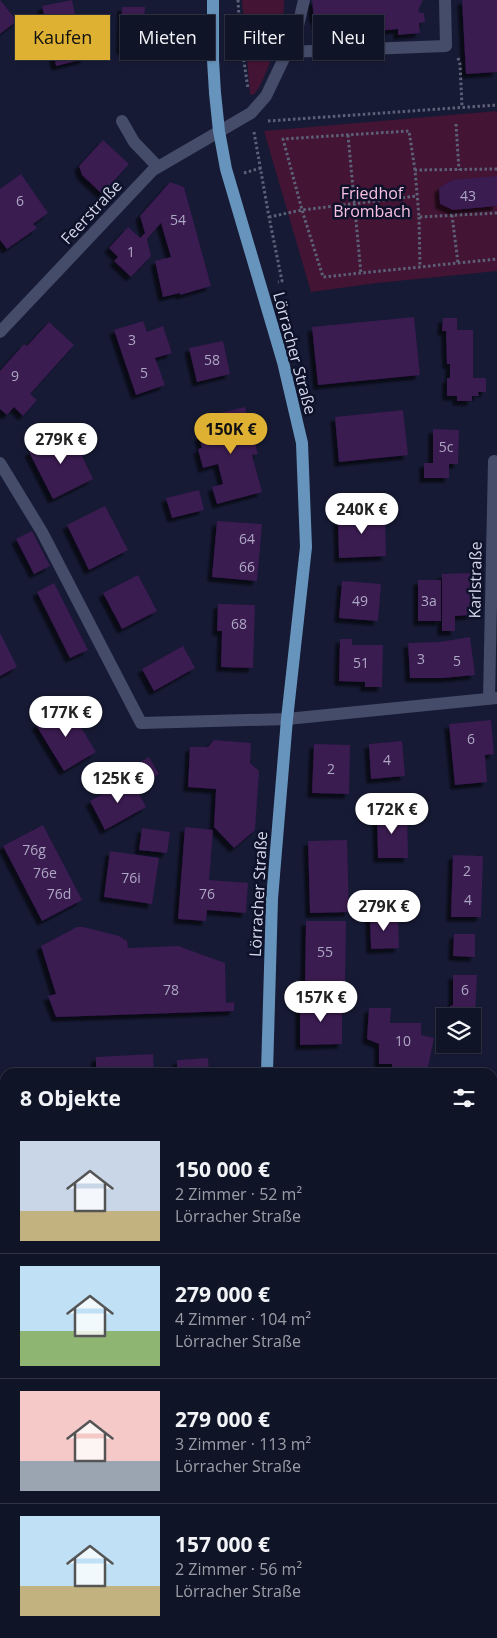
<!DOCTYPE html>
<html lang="de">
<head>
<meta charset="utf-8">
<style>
  :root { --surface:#101427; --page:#191d2f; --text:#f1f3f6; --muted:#9c9ea7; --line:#303344; --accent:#deb133 }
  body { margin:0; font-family:"Open Sans",sans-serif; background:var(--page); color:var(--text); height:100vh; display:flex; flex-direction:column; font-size:19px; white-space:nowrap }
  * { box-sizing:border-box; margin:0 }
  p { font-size:16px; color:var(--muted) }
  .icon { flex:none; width:28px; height:28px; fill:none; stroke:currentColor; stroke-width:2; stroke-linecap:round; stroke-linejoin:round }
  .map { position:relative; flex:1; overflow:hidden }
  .details { position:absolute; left:0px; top:1068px; width:498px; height:571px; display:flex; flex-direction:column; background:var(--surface); border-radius:15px 15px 0 0; box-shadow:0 1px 4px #0004,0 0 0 1px var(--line) }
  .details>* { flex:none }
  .banner { position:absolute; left:15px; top:15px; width:468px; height:45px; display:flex; gap:10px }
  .tools { position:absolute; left:436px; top:1008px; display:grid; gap:10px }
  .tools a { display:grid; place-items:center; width:45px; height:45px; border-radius:0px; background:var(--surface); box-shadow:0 1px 4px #0004,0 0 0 1px var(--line); font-size:25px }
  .price { position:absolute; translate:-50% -42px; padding:0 11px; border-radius:18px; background:#fff; color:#222; font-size:16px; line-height:32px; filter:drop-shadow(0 1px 2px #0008) }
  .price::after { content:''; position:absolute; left:50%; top:30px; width:15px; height:11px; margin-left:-8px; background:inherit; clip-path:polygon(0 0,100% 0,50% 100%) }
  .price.active { background:var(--accent); color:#111 }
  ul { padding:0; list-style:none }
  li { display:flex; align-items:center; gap:15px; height:125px; padding:0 20px }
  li+li { border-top:1px solid var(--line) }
  li span { display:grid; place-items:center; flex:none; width:140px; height:100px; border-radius:0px; color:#555 }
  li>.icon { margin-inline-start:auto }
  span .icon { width:60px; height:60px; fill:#fffc; stroke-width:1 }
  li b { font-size:21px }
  h2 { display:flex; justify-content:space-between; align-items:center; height:60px; padding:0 20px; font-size:21px }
  .tag { padding:0 18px; border-radius:0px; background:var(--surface); box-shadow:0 1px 4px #0004,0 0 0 1px var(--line); font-size:18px; line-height:45px }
  .tag.active { background:var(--accent); color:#111 }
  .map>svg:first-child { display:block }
</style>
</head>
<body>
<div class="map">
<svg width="497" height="1638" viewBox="0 0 497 1638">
  <defs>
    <filter id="shadow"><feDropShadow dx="-4.5" dy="4.5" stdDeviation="1" flood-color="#0009"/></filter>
  </defs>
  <rect width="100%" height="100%" fill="#161a34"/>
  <path fill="#431433" d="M242 0H284C284 5 284 11 283 16 281 31 264 87 253 95L250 94Z
    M497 111V271L377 283 311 292 264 131Z
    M0 1293 5 1294V1484L0 1481Z
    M0 1539 5 1544V1634H88L92 1638H0Z"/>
  <path fill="#3a1a51" filter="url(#shadow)" d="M0 0 17 21 0 34Z
    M72 0 85 59 56 66 42 6Z
    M312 0H423L418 10 420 13H424L425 22 419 23 420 33 398 35V29L356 33 357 36 338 38V35L327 36 328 39H324V36H321L320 26H318L316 23V19H314Z
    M462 0H497V72L466 74Z
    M122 7H145L144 23H156L155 51 121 50Z
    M103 140 129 164 102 194 82 175 79 166Z
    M21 174 48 213 33 224 37 228 7 249 0 240V189Z
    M497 176V206L453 210 440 204 439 188 452 180Z
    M170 182 184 187 211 286 180 295V293L163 297 155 261 171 257 161 223 147 239 151 256 131 277 114 261 118 257 109 248 128 227 140 238 145 233 140 216Z
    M414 317 420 375 318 385 312 327Z
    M443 318H457V330H473V378H486V392H478L479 396H472V401H457V396H447V378H450V364H447L446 331H442Z
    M143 321 147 332 163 326 172 353 155 358 165 385 136 395 114 330Z
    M49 322 74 345 30 394 37 400 23 416 14 407 7 415 0 409V371L24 344 27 346Z
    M223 341 230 374 197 382 189 348Z
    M245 407 258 454 252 455 262 492 217 504 212 487 223 484 218 464 203 468 198 449 202 448 199 436 212 432 208 416Z
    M403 410 408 455 339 462 335 417Z
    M433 429 459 430 458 464H449V478H424V463H433Z
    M70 431 93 479 53 499 29 452Z
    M199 490 204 510 172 518 166 498Z
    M105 506 128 550 89 570 67 525Z
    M379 508V519L385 518 386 556 339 558 338 520H352V509Z
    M217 521 262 524 257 581 212 577Z
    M32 531 50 566 34 574 16 539Z
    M471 573V615L455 616V631H442V574Z
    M138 575 157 611 122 629 103 593Z
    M418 580H441V621H418Z
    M342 581 381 584 378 621 339 618Z
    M54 583 88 650 70 658 37 592Z
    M218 604 255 605 253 668 221 667 222 631H217Z
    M0 633 17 667 0 676Z
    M470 637 475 675 443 678H410L408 643 439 642Z
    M340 639H352V645H383L382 687H365V682L339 681Z
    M183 646 195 668 154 691 142 669Z
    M68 706 96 752 64 771 36 725Z
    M491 720 494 754 485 755 487 782 455 785 449 724Z
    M214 740 251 743 250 763 259 771 255 830 234 848 214 827 216 789 188 787 190 747H208Z
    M402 741 405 776 371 779 369 744Z
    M314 744 350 745 349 794 312 793Z
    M149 757 159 774 142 783 133 767Z
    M131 778 146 807 105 830 90 801Z
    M377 812H407L408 858H378Z
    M43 825 82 900 42 921 3 846Z
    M185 827 213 830 209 880 248 883 246 913 207 910 206 921 178 919Z
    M142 828 170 832 167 853 139 850Z
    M347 840 349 912 310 913 308 841Z
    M110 851 159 858 152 904 104 897Z
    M453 855 483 856 481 917H451Z
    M398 914 399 948 371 949 370 915Z
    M306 921H346L345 983H305Z
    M77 927H83L119 936 127 941 128 948 178 946 225 963 226 1003 234 1002V1011L56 1017 48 996 56 994 41 946Z
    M454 934H475V957L453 956Z
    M453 975H477L474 1036H472V1016H450V1006L453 1005Z
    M300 1002H342V1044L300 1045Z
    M369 1008H391L390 1023H421V1035L434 1038 427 1072H392V1064H379V1044L367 1039Z
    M153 1054 154 1072H96V1057Z
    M208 1058 209 1072H177V1060Z
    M493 1406H497V1447H492Z
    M492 1510 497 1511V1638H462L461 1634H492Z
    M289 1634H338L340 1638H291Z"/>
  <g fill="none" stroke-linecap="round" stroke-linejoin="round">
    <path stroke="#5d6178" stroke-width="3" stroke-dasharray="2.5 2.5" stroke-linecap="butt" d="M238 0 240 34 248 89
      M458 58 460 64 462 107
      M268 121 497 105
      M456 124 459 170
      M254 132 269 217 282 281 278 282
      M348 135 361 274
      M497 169 415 170 419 217 497 213
      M415 170 409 131 283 139 302 210 323 277 497 259
      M244 173 261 168
      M452 215 458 263
      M269 217 302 210 417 196
      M419 217 420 267
      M0 1381 5 1383
      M0 1514 5 1516
      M145 1634 149 1638
      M165 1638 169 1634"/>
    <path stroke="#454c6a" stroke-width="12" d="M287 52 446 46 445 0
      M122 121 134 142 158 167
      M0 332 153 170 251 113 266 96 287 52 298 26 304 0
      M0 463 42 532 141 723 287 719 497 698
      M489 699 494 461
      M492 1096H497
      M492 1177 497 1115
      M0 1212 5 1213
      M492 1292 497 1293
      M492 1504 497 1505"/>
    <path stroke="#6794bc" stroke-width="12" d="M213 0V60L215 93 219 131 226 169 283 362 302 443 306 547 287 719 272 899 267 1072
      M396 1634 398 1638"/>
  </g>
  <g text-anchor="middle" stroke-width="5" stroke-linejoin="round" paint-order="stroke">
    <g font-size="14" fill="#ada8c3">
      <text x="468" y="201">43</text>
      <text x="20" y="206">6</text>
      <text x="178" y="225">54</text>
      <text x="131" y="257">1</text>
      <text x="132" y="345">3</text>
      <text x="212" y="365">58</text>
      <text x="144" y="378">5</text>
      <text x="15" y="381">9</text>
      <text x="446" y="452">5c</text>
      <text x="247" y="544">64</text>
      <text x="247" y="572">66</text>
      <text x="360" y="606">49</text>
      <text x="429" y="606">3a</text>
      <text x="239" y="629">68</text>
      <text x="421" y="664">3</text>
      <text x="457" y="666">5</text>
      <text x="361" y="668">51</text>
      <text x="471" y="744">6</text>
      <text x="387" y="765">4</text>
      <text x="331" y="774">2</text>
      <text x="34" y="855">76g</text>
      <text x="467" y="876">2</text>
      <text x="45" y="878">76e</text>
      <text x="131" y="883">76i</text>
      <text x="59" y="899">76d</text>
      <text x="207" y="899">76</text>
      <text x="468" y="905">4</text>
      <text x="325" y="957">55</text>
      <text x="171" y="995">78</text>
      <text x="465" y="995">6</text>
      <text x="403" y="1046">10</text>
    </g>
    <g font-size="16" fill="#f9c0e1" stroke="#0d112a">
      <text x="372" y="199">Friedhof<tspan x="372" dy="18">Brombach</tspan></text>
    </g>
    <g font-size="16" fill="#d3d7e9" stroke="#0d112a">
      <text transform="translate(91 212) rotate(-47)" y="6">Feerstraße</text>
      <text transform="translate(295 353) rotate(75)" y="6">Lörracher Straße</text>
      <text transform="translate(475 580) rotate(-89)" y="6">Karlstraße</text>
      <text transform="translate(258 894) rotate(-87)" y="6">Lörracher Straße</text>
    </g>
  </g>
</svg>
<div class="tools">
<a><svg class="icon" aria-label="layers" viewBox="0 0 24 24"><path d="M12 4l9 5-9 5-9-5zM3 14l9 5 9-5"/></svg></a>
</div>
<b class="price active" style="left:231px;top:455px">150K €</b>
<b class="price" style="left:61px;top:465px">279K €</b>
<b class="price" style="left:362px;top:535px">240K €</b>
<b class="price" style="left:66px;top:738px">177K €</b>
<b class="price" style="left:118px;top:804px">125K €</b>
<b class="price" style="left:392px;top:835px">172K €</b>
<b class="price" style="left:384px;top:932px">279K €</b>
<b class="price" style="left:321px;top:1023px">157K €</b>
<div class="banner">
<a class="tag active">Kaufen</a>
<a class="tag">Mieten</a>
<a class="tag">Filter</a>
<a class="tag">Neu</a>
</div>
<section class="details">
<h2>8 Objekte<svg class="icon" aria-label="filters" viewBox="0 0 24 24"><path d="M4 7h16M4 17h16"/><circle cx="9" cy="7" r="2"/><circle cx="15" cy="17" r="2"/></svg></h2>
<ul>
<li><span style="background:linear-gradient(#c9d6e8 70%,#c2b280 0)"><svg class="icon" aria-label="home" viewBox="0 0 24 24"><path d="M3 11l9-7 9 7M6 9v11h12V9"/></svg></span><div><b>150 000 €</b><p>2 Zimmer · 52 m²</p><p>Lörracher Straße</p></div></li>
<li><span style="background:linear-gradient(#bfe0f5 65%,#8fb573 0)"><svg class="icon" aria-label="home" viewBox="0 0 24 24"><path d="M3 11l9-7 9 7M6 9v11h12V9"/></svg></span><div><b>279 000 €</b><p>4 Zimmer · 104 m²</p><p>Lörracher Straße</p></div></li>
<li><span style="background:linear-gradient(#f6c9c9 70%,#9aa5b1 0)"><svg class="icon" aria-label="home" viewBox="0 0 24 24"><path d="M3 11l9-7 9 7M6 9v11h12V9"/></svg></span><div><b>279 000 €</b><p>3 Zimmer · 113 m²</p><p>Lörracher Straße</p></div></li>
<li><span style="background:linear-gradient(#bfe0f5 70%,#c2b280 0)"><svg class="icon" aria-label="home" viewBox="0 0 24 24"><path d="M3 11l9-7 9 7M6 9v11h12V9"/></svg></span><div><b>157 000 €</b><p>2 Zimmer · 56 m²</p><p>Lörracher Straße</p></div></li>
</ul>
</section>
</div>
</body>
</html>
